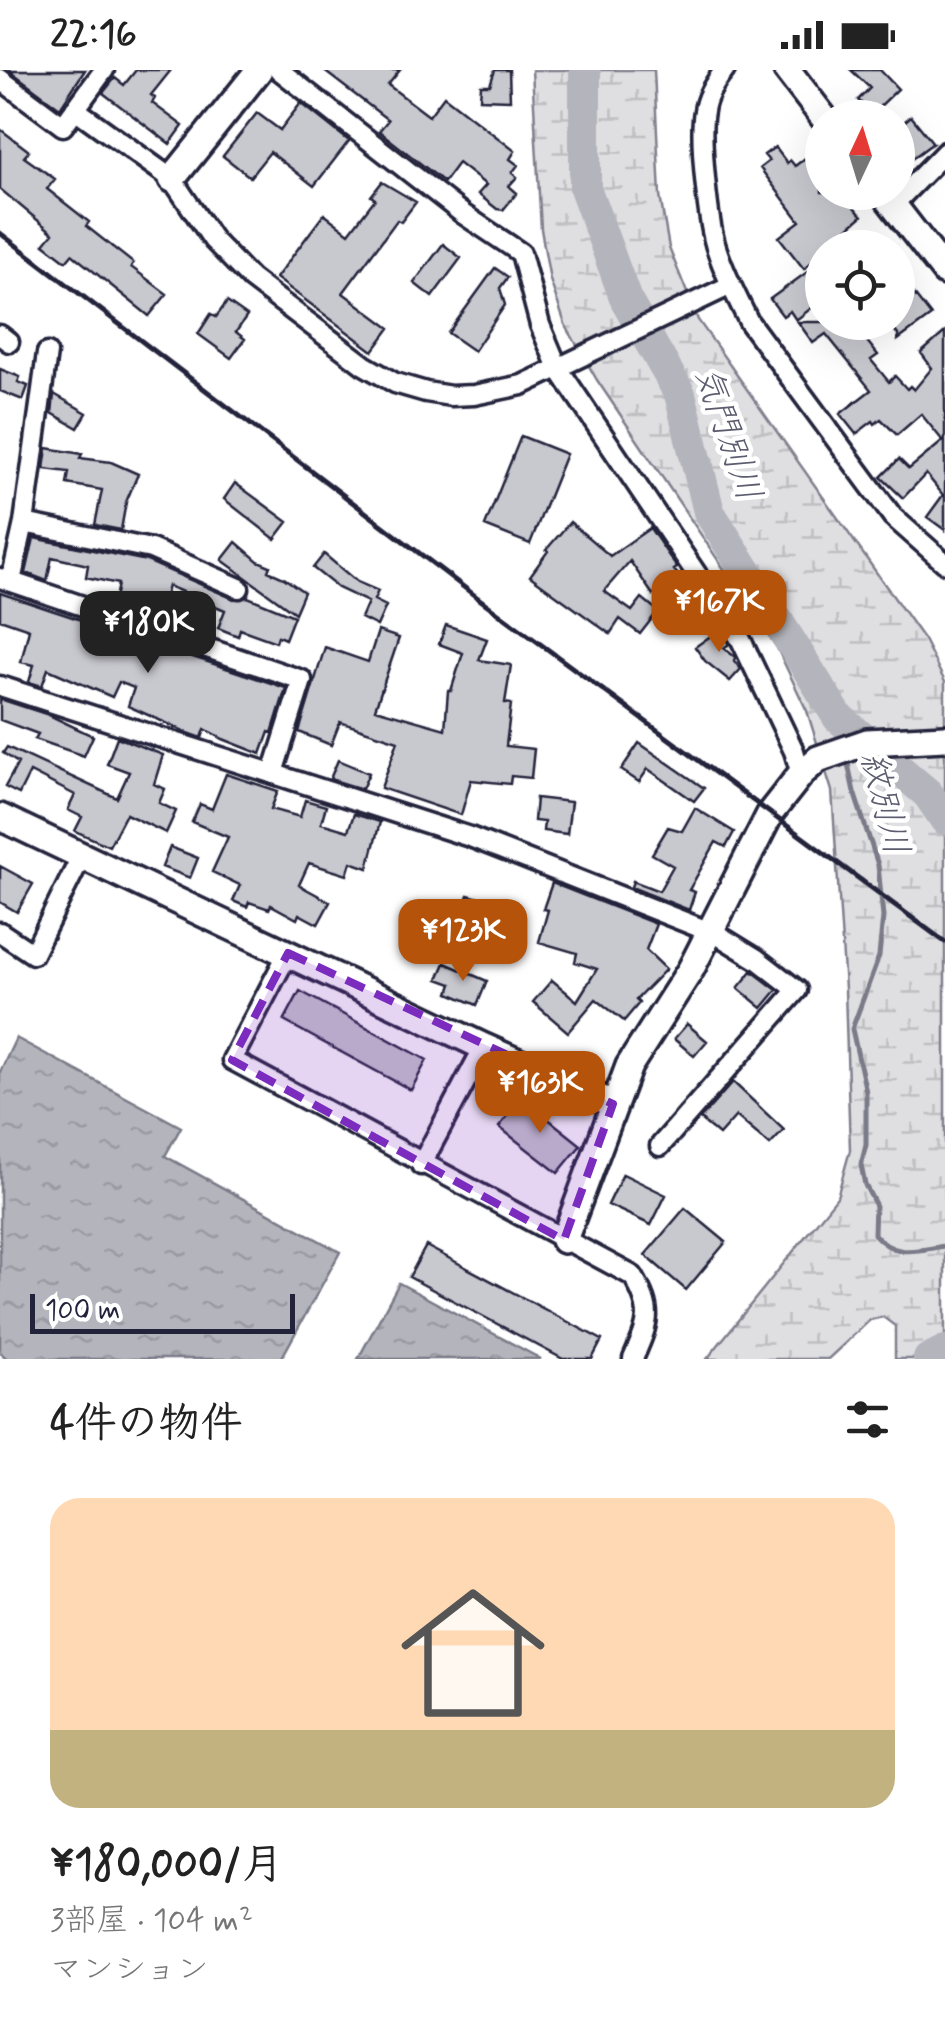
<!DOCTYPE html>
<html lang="ja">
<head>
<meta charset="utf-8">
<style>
  :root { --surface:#fff; --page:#f2f2f2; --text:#222; --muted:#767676; --line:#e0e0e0; --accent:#b45309 }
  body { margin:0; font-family:Mynerve,"Klee One",sans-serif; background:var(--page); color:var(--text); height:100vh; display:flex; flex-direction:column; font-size:38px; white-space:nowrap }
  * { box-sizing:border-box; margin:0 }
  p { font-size:32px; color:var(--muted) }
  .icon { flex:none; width:55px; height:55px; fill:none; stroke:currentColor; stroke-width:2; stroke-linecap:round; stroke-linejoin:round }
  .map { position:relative; height:1289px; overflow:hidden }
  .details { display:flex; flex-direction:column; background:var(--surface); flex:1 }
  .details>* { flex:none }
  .needle { width:65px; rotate:4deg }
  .controls { position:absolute; left:805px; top:30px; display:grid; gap:20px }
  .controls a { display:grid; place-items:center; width:110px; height:110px; border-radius:50%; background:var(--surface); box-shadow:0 10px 40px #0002; font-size:50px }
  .scale { position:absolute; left:30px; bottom:25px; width:265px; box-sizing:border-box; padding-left:10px; border:5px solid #22223b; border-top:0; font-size:28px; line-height:35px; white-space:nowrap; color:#22223b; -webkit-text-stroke:8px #fff; paint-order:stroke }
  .price { position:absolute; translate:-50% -85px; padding:0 22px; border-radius:20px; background:var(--accent); color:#fff; font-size:32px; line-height:65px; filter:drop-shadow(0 2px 5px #0008) }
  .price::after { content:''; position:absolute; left:50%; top:60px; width:30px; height:22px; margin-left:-15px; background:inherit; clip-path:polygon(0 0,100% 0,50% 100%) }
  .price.on { background:#222; color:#fff }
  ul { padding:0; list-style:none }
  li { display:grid; align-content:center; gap:20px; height:530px; padding:0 50px }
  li+li { border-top:2px solid var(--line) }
  li span { display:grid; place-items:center; height:310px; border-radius:30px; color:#555 }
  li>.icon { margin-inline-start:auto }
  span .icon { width:180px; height:180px; fill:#fffc; stroke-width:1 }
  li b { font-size:42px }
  h2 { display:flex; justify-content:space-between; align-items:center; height:120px; padding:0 50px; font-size:42px }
  .status { display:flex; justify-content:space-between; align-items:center; height:70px; padding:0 50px; background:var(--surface); direction:ltr }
  .status svg { height:28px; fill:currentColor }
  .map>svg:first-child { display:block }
</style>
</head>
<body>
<div class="status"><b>22:16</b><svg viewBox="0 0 49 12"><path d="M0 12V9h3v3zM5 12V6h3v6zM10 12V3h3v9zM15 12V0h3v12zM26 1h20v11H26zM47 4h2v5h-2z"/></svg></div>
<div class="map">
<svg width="945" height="1289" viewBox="0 0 945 1289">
  <defs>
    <pattern id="wetland-marsh" width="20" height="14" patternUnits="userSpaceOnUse" patternTransform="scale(2.5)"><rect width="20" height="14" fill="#dfdfe2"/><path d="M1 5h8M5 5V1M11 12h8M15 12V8" fill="none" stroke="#bfbfc3"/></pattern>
    <pattern id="water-ripples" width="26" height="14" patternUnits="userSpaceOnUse" patternTransform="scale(2.5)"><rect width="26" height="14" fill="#b4b4bc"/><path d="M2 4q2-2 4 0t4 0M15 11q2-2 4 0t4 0" fill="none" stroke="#9a9aa2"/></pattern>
  </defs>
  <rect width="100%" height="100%" fill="#fff"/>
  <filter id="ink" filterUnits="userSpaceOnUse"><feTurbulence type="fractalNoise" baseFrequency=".01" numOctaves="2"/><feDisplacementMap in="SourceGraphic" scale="20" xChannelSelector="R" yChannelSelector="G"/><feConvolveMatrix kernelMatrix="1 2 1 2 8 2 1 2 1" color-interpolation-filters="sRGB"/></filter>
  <g filter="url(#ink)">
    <path fill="url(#wetland-marsh)" stroke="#80808e" stroke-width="2.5" d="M532 0H654L660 126 669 178 698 250 924 570 945 612V1289H895V1256L883 1247 870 1250 828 1289H707L837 1127 850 1080 845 919 832 721 807 641 777 578 597 310 565 254 550 210 541 159Z"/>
    <path fill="url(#water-ripples)" stroke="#7a7a88" stroke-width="2.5" d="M16 968 181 1057 165 1086 340 1182 281 1289H7L0 1282V1002Z
      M399 1213 541 1289H358Z"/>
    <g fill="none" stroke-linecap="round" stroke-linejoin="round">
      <path stroke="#7a7a88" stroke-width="5" d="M838 647 844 673
        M847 689 854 722 878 795 883 847 879 886 852 959 866 1022V1075L861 1095 865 1115 875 1134 874 1164C895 1189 917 1180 945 1176"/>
      <path stroke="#b4b4bc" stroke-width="32" d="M585 0V118L626 230 680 324 709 442 838 647 928 724 945 749
        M929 1289 945 1281"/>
    </g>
    <path fill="#c8c8cf" stroke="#22223b" stroke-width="2.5" d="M9 0H85L60 38Z
      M136 0H171L151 25 155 28 152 33 183 56 170 74 103 23 115 8 124 15Z
      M323 0H400L388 15 429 46 444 26 515 81 510 89 518 95 512 103 517 107 509 116 517 123 503 140 497 139 478 124 486 115 458 93 444 112 379 61 388 50Z
      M495 0H509L510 30 480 29 481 15H490Z
      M851 0H880L898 19 872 44 858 30 870 18Z
      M301 33 349 71 314 116 270 82 250 107 223 86 257 43 280 60Z
      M911 46 933 73 898 99V57Z
      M0 59 29 81 24 87 55 109 47 119 89 152 86 156 133 193 131 197 167 224 149 246 72 184 66 191 44 174 53 163 0 119Z
      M775 77 787 93 790 90 795 96 814 81 822 92V122H840L862 146 847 159 860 178H822V183L804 199 779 167 800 151 760 98 769 91 764 85Z
      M382 112 416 132 401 152 397 150 343 223 390 258 373 281 276 208 324 144 349 163 375 129 371 126Z
      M443 174 461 188 432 227 414 213Z
      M495 198 508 207 500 218 505 235 474 281 448 263Z
      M810 200 822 218V230L796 250 790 241 783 246 770 229Z
      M910 219 931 246 898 270V265L889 253 866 270 878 285 871 290 889 312 895 306 907 319 910 316 914 320 932 298 921 283 945 262V460L927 447 943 425 926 404 903 428 881 407 899 389 909 399 943 371 921 344 897 365 881 349 875 354 873 351 856 364 840 344 871 320 826 264 813 273 798 252H898V228Z
      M227 232 247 246 236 262 245 269 231 288 198 264 211 244 216 247Z
      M0 299 20 307 18 312 28 316 23 330 0 321Z
      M54 324 87 343 78 358 52 343Z
      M521 366 566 384 530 474 485 456Z
      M47 378 82 384 80 388 111 392 138 404 126 432 121 460 95 455 102 420 67 414 69 402 44 399Z
      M235 413 288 452 275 469 224 429Z
      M570 452 610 486 650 458 677 498 674 500 679 506 653 525 630 491 604 521 632 541 642 528 658 541 640 564 620 549 610 564 530 506 548 481 546 480Z
      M34 468 147 491 234 529 248 527 294 546 285 569 278 566 276 572 240 559 238 566 218 558 225 540 168 516 159 548 114 533 118 514 86 507 88 495 52 487 47 511 26 503Z
      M236 472 258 491 270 496 268 501 284 508 304 522 295 543 222 490Z
      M324 484 357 512 378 521 374 530 386 536 377 556 361 548 368 532 338 518 313 498Z
      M0 523 286 618 272 663 269 662 261 684 223 669 205 659 202 668 188 663 128 636 134 618 119 612 112 627 48 599 42 616 29 612 34 595 21 592 29 559 0 549Z
      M446 555 487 569 479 590 511 595 505 633 511 634 506 676 534 679 531 708 511 706 510 714 471 710 461 745 381 718 398 671 340 652 331 675 299 662 325 577 368 592 378 561 399 568 375 639 445 659 448 621H451L463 583 439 574Z
      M719 560 729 574 724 578 735 587 734 591 741 599 730 611 705 591 695 577Z
      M0 629 49 645 93 666 84 686 35 669 38 664 0 650Z
      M117 667 163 685 154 714 165 719 159 733 176 741 166 763 126 744 109 776 75 761 82 747 68 740 75 725 30 702 19 724 5 717 18 693 3 683 7 677 117 728 129 702 107 694Z
      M639 673 704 718 694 731 648 699 639 712 621 700Z
      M338 690 369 703 362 719 330 709Z
      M226 704 278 721 271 739 300 747 305 730 326 736 321 753 348 761 354 744 380 752 368 798 351 792 347 805 309 793 299 815 330 832 318 854 299 844 297 849 271 835 269 839 249 832 247 837 233 831 240 815 212 802 228 767 192 752 200 734 212 739Z
      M536 728 571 732 567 764 543 761 544 752 534 751Z
      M695 738 734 762 726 777 716 772 689 820 695 822 689 840 631 817 633 811 659 821 673 796 652 784 668 757 682 761Z
      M170 777 198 788 190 808 162 797Z
      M0 796 33 814 17 842 0 832Z
      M552 813 656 854 646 880 666 899 636 930 639 933 624 951 596 929 568 962 533 932 552 910 577 931 597 899 575 892 577 883 539 872 548 840 543 839Z
      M468 825 507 835 500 855 476 848 472 862 456 857Z
      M445 893 487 911 477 935 449 923 452 914 438 909Z
      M752 901 777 920 762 938 738 918Z
      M300 921 427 990 411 1020 284 951Z
      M687 954 707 971 694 986 674 969Z
      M733 1012 784 1060 770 1075 736 1046 719 1065 700 1049Z
      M522 1028 581 1075 558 1103 499 1057Z
      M623 1104 666 1125 651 1155 608 1135Z
      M685 1138 726 1172 686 1220 645 1185Z
      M426 1176 602 1270 592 1289H563L409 1207Z"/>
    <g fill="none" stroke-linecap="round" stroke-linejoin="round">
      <defs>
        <path id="street" d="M279 0 463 144 521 183 540 255 558 298 741 570 794 681 801 704
          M725 0C715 12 706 25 704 41 699 66 708 156 717 180 725 205 737 228 749 252L893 447 945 493
          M0 9 63 56 104 0
          M75 39 172 109 213 170 251 209 364 295 395 313 426 322 451 326 474 325 522 315 731 215
          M893 135 945 82
          M0 265 9 272
          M24 453 151 479 239 518
          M0 508 302 610 273 703
          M11 511 24 453 47 283
          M0 616 470 767 718 865 757 889 797 920 660 1076
          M0 862 33 884 82 785
          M288 883 232 990 633 1206C654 1242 649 1252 633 1289
          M421 1095 484 977"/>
        <path id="secondary" d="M787 0 824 48
          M172 109 259 0
          M883 122 945 202
          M0 747 484 977 613 1034
          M564 1170 629 996 691 899 771 742 801 704 818 689 867 672 945 668"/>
      </defs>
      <use href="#street" stroke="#22223b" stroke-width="25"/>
      <use href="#secondary" stroke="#22223b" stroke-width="32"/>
      <use href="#street" stroke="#fff" stroke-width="18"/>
      <use href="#secondary" stroke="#fff" stroke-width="25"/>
      <path stroke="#22223b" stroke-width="5" d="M0 163 478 528 945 872"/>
    </g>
  </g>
  <path fill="#7b2cbf" fill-opacity="0.2" stroke="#7b2cbf" stroke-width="8" stroke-dasharray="20 12" stroke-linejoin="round" d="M288 883 613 1034 564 1170 232 990Z"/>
  <g text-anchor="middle" stroke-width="9" stroke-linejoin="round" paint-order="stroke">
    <g font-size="35" font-style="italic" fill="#5c5c6f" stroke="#fff">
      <text transform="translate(729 363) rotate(71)" y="12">気門別川</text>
      <text transform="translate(886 733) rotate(76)" y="12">紋別川</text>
    </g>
  </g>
</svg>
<div class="controls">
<a><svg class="needle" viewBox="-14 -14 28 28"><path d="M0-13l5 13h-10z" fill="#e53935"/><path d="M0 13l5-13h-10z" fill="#767676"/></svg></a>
<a><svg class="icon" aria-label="locate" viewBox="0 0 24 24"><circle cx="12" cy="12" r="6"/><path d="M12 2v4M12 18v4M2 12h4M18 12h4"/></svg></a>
</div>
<div class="scale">100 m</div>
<b class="price" style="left:719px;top:585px">¥167K</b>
<b class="price on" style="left:148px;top:606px">¥180K</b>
<b class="price" style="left:463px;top:914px">¥123K</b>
<b class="price" style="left:540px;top:1066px">¥163K</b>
</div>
<section class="details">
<h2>4件の物件<svg class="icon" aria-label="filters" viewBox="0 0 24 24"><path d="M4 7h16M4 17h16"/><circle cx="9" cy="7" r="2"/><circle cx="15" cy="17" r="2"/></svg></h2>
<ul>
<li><span style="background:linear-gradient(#ffd9b3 75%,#c2b280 0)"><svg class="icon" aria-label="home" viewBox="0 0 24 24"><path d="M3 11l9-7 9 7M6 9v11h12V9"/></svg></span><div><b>¥180,000/月</b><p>3部屋 · 104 m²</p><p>マンション</p></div></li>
</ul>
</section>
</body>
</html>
